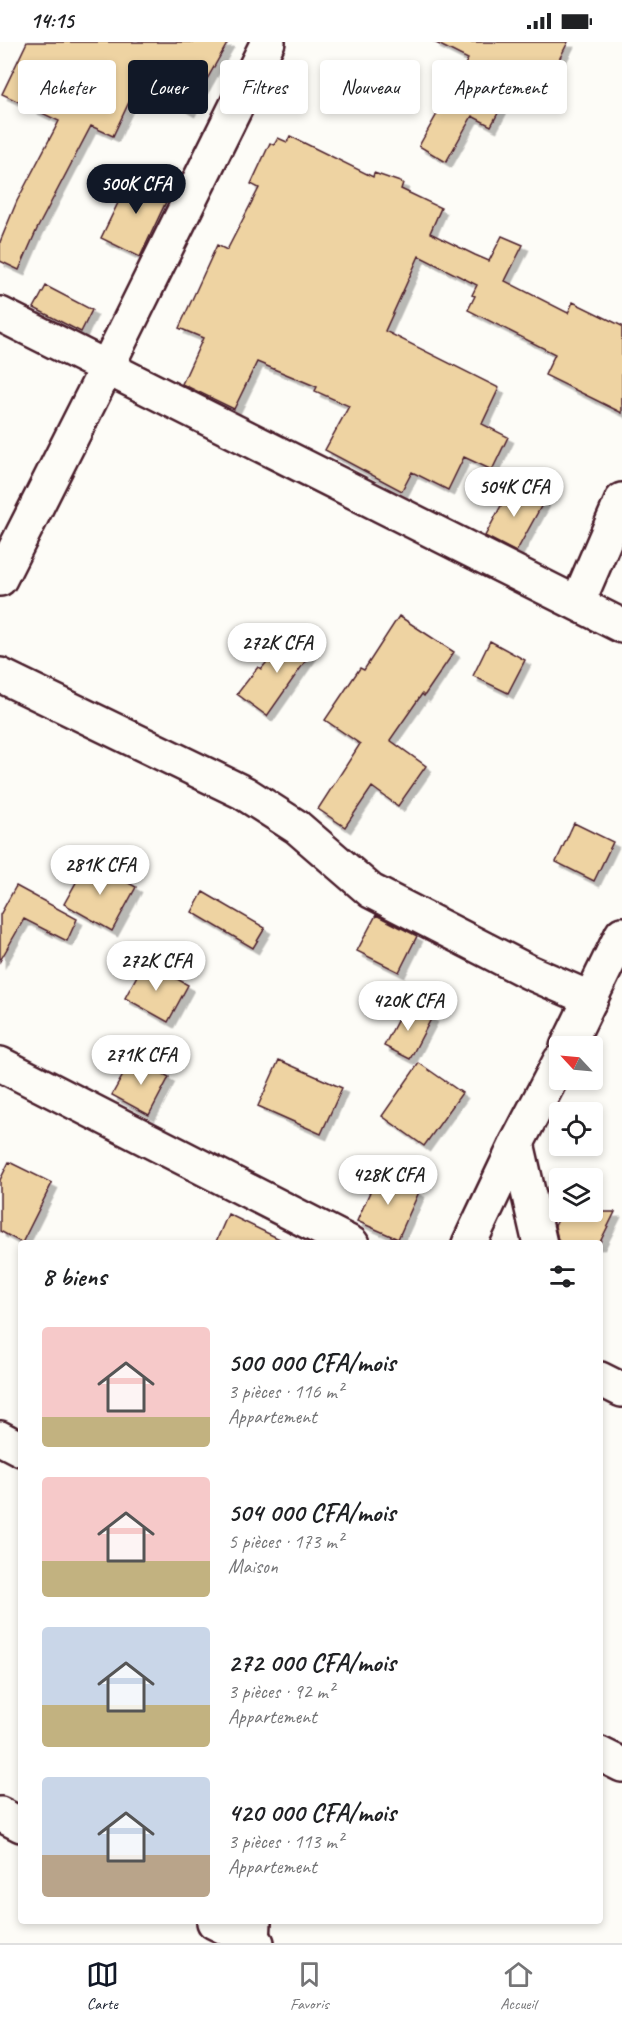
<!DOCTYPE html>
<html lang="fr">
<head>
<meta charset="utf-8">
<style>
  :root { --surface:#fff; --page:#f2f2f2; --text:#202124; --muted:#757577; --line:#e0e0e0; --accent:#111827 }
  body { margin:0; font-family:Caveat,sans-serif; background:var(--page); color:var(--text); height:100vh; display:flex; flex-direction:column; font-size:22px; white-space:nowrap }
  * { box-sizing:border-box; margin:0 }
  p { font-size:20px; color:var(--muted) }
  .icon { flex:none; width:33px; height:33px; fill:none; stroke:currentColor; stroke-width:2; stroke-linecap:round; stroke-linejoin:round }
  .map { position:relative; flex:1; overflow:hidden }
  .side { position:absolute; left:18px; top:1198px; width:585px; height:684px; display:flex; flex-direction:column; background:var(--surface); border-radius:6px; box-shadow:0 3px 9px #0003 }
  .side>* { flex:none }
  .banner { position:absolute; left:18px; top:18px; width:586px; height:54px; display:flex; gap:12px }
  .needle { width:39px; rotate:296deg }
  .controls { position:absolute; left:549px; top:994px; display:grid; gap:12px }
  .controls a { display:grid; place-items:center; width:54px; height:54px; border-radius:6px; background:var(--surface); box-shadow:0 3px 9px #0003; font-size:30px }
  .price { position:absolute; translate:-50% -51px; padding:0 14px; border-radius:21px; background:#fff; color:#222; font-size:20px; line-height:39px; filter:drop-shadow(0 2px 3px #0008) }
  .price::after { content:''; position:absolute; left:50%; top:36px; width:18px; height:14px; margin-left:-9px; background:inherit; clip-path:polygon(0 0,100% 0,50% 100%) }
  .price.current { background:var(--accent); color:#fff }
  ul { padding:0; list-style:none }
  li { display:flex; align-items:center; gap:18px; height:150px; padding:0 24px }
  li span { display:grid; place-items:center; flex:none; width:168px; height:120px; border-radius:6px; color:#555 }
  li>.icon { margin-inline-start:auto }
  span .icon { width:72px; height:72px; fill:#fffc; stroke-width:1 }
  li b { font-size:26px }
  h2 { display:flex; justify-content:space-between; align-items:center; height:72px; padding:0 24px; font-size:26px }
  .chip { padding:0 21px; border-radius:6px; background:var(--surface); box-shadow:0 3px 9px #0003; font-size:21px; line-height:54px }
  .chip.current { background:var(--accent); color:#fff }
  .status { display:flex; justify-content:space-between; align-items:center; height:42px; padding:0 30px; background:var(--surface); direction:ltr }
  .status svg { height:16px; fill:currentColor }
  .menu { display:flex; justify-content:space-around; align-items:center; height:84px; border-top:2px solid var(--line); background:var(--surface); font-size:16px; color:var(--muted) }
  .menu a { display:grid; justify-items:center; gap:3px }
  .menu .current { color:var(--accent) }
  .map>svg:first-child { display:block }
</style>
</head>
<body>
<div class="status"><b>14:15</b><svg viewBox="0 0 49 12"><path d="M0 12V9h3v3zM5 12V6h3v6zM10 12V3h3v9zM15 12V0h3v12zM26 1h20v11H26zM47 4h2v5h-2z"/></svg></div>
<div class="map">
<svg width="622" height="1901" viewBox="0 0 622 1901">
  <defs>
    <filter id="shadow"><feDropShadow dx="5.5" dy="5.5" stdDeviation="0" flood-color="#0004"/></filter>
  </defs>
  <rect width="100%" height="100%" fill="#fdfcf7"/>
  <filter id="ink" filterUnits="userSpaceOnUse"><feTurbulence type="fractalNoise" baseFrequency=".0167" numOctaves="2"/><feDisplacementMap in="SourceGraphic" scale="12" xChannelSelector="R" yChannelSelector="G"/><feConvolveMatrix kernelMatrix="1 2 1 2 8 2 1 2 1" color-interpolation-filters="sRGB"/></filter>
  <g filter="url(#ink)">
    <path fill="#eed3a2" stroke="#4a1f2b" stroke-width="1.5" filter="url(#shadow)" d="M27 0H228L189 69 139 39 113 94 91 84 37 187 19 228 0 219V200L17 159 59 79 2 52Z
      M434 0H568L543 49 517 36 491 84 472 74 446 120 419 104 468 17Z
      M290 94 373 135 374 131 403 141 401 147 441 166 430 191 475 213 489 219 502 194 523 203 505 239 568 271 573 260 622 284V371L545 333 555 312 468 268 475 254 472 253 477 243 419 214 385 289 499 346 482 382 508 395 492 428 464 415 448 448 412 430 402 449 325 408 349 364 315 349 317 345 257 320 234 367 182 342 203 296 179 286 217 203 227 208 259 146 251 142 270 101 274 103 278 96 287 100Z
      M133 130 171 149 140 215 101 196Z
      M46 244 92 268 81 290 34 266Z
      M513 441 544 459 516 510 485 494Z
      M399 574 454 610 424 654 422 652 390 698 426 724 398 764 372 745 345 785 318 767 360 702 325 678 360 626 364 628Z
      M293 589 316 604 267 674 237 652 258 625 261 627Z
      M490 599 525 618 508 651 473 634Z
      M574 781 613 800 594 839 556 820Z
      M88 819 136 845 112 889 64 862Z
      M16 844 77 877 67 899 24 877 0 919V873Z
      M203 850 265 886 253 906 192 870Z
      M376 873 417 894 399 930 357 909Z
      M145 919 188 943 168 980 125 956Z
      M406 962 432 975 410 1017 384 1004Z
      M133 1015 169 1035 149 1073 112 1053Z
      M279 1018 342 1046 321 1092 258 1064Z
      M419 1021 462 1051 424 1104 382 1074Z
      M9 1120 52 1141 22 1201 0 1189V1138Z
      M378 1132 419 1150 398 1197 357 1179Z
      M562 1170H615L599 1202H563L558 1198 555 1184Z
      M228 1172 290 1202H215Z"/>
    <g fill="none" stroke-linecap="round" stroke-linejoin="round">
      <defs>
        <path id="minor" d="M0 272 622 584
          M0 537 106 327 268 0
          M578 560 622 458
          M0 633 244 751 297 785 371 849 529 930 591 957
          M0 1022 352 1202
          M517 1101 540 1202
          M600 1337 622 1348
          M0 1396 21 1407
          M600 1712 622 1723
          M0 1772 21 1783
          M214 1880 257 1901"/>
        <path id="major" d="M567 1005 622 892
          M469 1202 517 1101 560 1019
          M253 1901 254 1880"/>
      </defs>
      <use href="#minor" stroke="#4a1f2b" stroke-width="38"/>
      <use href="#major" stroke="#4a1f2b" stroke-width="38"/>
      <use href="#minor" stroke="#fdfcf7" stroke-width="33"/>
      <use href="#major" stroke="#fdfcf7" stroke-width="33"/>
    </g>
  </g>
</svg>
<div class="controls">
<a><svg class="needle" viewBox="-14 -14 28 28"><path d="M0-13l5 13h-10z" fill="#e53935"/><path d="M0 13l5-13h-10z" fill="#757577"/></svg></a>
<a><svg class="icon" aria-label="locate" viewBox="0 0 24 24"><circle cx="12" cy="12" r="6"/><path d="M12 2v4M12 18v4M2 12h4M18 12h4"/></svg></a>
<a><svg class="icon" aria-label="layers" viewBox="0 0 24 24"><path d="M12 4l9 5-9 5-9-5zM3 14l9 5 9-5"/></svg></a>
</div>
<b class="price current" style="left:136px;top:173px">500K CFA</b>
<b class="price" style="left:514px;top:476px">504K CFA</b>
<b class="price" style="left:277px;top:632px">272K CFA</b>
<b class="price" style="left:100px;top:854px">281K CFA</b>
<b class="price" style="left:156px;top:950px">272K CFA</b>
<b class="price" style="left:408px;top:990px">420K CFA</b>
<b class="price" style="left:141px;top:1044px">271K CFA</b>
<b class="price" style="left:388px;top:1164px">428K CFA</b>
<div class="banner">
<a class="chip">Acheter</a>
<a class="chip current">Louer</a>
<a class="chip">Filtres</a>
<a class="chip">Nouveau</a>
<a class="chip">Appartement</a>
</div>
<section class="side">
<h2>8 biens<svg class="icon" aria-label="filters" viewBox="0 0 24 24"><path d="M4 7h16M4 17h16"/><circle cx="9" cy="7" r="2"/><circle cx="15" cy="17" r="2"/></svg></h2>
<ul>
<li><span style="background:linear-gradient(#f6c9c9 75%,#c2b280 0)"><svg class="icon" aria-label="home" viewBox="0 0 24 24"><path d="M3 11l9-7 9 7M6 9v11h12V9"/></svg></span><div><b>500 000 CFA/mois</b><p>3 pièces · 116 m²</p><p>Appartement</p></div></li>
<li><span style="background:linear-gradient(#f6c9c9 70%,#c2b280 0)"><svg class="icon" aria-label="home" viewBox="0 0 24 24"><path d="M3 11l9-7 9 7M6 9v11h12V9"/></svg></span><div><b>504 000 CFA/mois</b><p>5 pièces · 173 m²</p><p>Maison</p></div></li>
<li><span style="background:linear-gradient(#c9d6e8 65%,#c2b280 0)"><svg class="icon" aria-label="home" viewBox="0 0 24 24"><path d="M3 11l9-7 9 7M6 9v11h12V9"/></svg></span><div><b>272 000 CFA/mois</b><p>3 pièces · 92 m²</p><p>Appartement</p></div></li>
<li><span style="background:linear-gradient(#c9d6e8 65%,#b9a48a 0)"><svg class="icon" aria-label="home" viewBox="0 0 24 24"><path d="M3 11l9-7 9 7M6 9v11h12V9"/></svg></span><div><b>420 000 CFA/mois</b><p>3 pièces · 113 m²</p><p>Appartement</p></div></li>
</ul>
</section>
</div>
<nav class="menu">
<a class="current"><svg class="icon" aria-label="map" viewBox="0 0 24 24"><path d="M3 6l6-2 6 2 6-2v14l-6 2-6-2-6 2zM9 4v14M15 6v14"/></svg>Carte</a>
<a><svg class="icon" aria-label="saved" viewBox="0 0 24 24"><path d="M7 4h10v16l-5-4-5 4z"/></svg>Favoris</a>
<a><svg class="icon" aria-label="home" viewBox="0 0 24 24"><path d="M3 11l9-7 9 7M6 9v11h12V9"/></svg>Accueil</a>
</nav>
</body>
</html>
